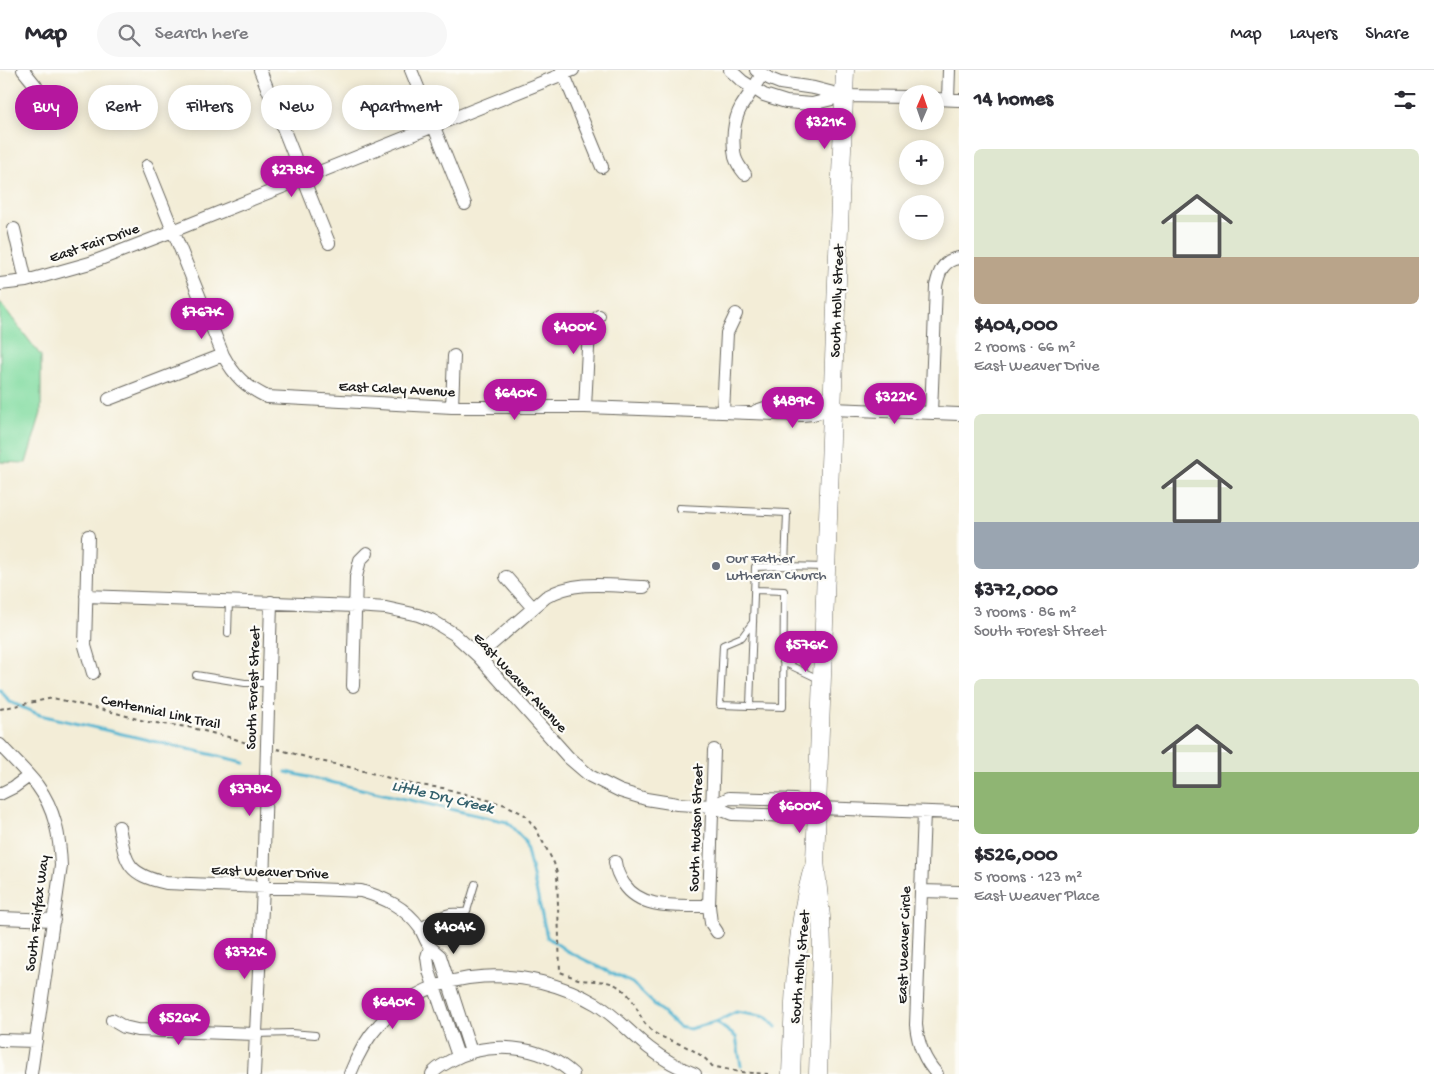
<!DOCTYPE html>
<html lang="en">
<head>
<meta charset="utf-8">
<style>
  :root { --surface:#fff; --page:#f7f7f7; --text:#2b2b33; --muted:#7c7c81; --line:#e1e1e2; --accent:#b5179e }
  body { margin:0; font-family:"Gochi Hand",sans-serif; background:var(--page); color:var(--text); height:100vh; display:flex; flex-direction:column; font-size:19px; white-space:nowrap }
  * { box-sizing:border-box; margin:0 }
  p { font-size:16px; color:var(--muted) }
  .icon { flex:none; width:28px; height:28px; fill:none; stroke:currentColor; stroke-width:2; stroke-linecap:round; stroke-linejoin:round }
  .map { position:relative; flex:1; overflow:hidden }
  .side { display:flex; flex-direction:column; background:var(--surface); width:475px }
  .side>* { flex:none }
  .banner { position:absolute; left:15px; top:15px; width:475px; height:45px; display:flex; gap:10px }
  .needle { width:32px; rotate:2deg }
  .fabs { position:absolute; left:899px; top:15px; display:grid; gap:10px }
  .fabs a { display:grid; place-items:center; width:45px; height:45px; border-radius:50%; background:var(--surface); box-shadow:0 2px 12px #0003; font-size:25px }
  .price { position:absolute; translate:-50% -42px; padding:0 11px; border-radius:18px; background:var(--accent); color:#fff; font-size:16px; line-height:32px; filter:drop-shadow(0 1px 2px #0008) }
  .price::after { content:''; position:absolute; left:50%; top:30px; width:15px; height:11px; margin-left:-8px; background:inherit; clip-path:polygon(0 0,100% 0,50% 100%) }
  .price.on { background:#222; color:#fff }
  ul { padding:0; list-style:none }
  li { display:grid; align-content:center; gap:10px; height:265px; padding:0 15px }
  li span { display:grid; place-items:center; height:155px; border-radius:8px; color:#555 }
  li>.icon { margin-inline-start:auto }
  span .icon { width:90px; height:90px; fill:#fffc; stroke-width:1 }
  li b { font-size:21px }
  h2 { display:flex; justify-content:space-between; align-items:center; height:60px; padding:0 15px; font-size:21px }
  .chip { padding:0 18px; border-radius:22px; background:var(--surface); box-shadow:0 2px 12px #0003; font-size:18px; line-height:45px }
  .chip.on { background:var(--accent); color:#fff }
  header { display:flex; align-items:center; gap:30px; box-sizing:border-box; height:70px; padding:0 25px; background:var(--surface); border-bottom:1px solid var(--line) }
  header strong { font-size:24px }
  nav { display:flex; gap:28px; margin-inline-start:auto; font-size:18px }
  .search { width:350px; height:45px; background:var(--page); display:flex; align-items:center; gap:12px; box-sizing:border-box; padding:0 18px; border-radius:28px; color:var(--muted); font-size:19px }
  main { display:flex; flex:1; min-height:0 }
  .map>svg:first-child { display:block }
</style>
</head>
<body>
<header>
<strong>Map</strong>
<div class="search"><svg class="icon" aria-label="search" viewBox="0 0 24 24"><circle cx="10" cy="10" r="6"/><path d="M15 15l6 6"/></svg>Search here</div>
<nav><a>Map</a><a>Layers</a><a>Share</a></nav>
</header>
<main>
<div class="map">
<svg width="959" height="1004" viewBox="0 0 959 1004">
  <rect width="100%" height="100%" fill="#fdfcf7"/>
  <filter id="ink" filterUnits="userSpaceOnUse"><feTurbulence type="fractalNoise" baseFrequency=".02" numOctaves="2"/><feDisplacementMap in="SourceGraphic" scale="10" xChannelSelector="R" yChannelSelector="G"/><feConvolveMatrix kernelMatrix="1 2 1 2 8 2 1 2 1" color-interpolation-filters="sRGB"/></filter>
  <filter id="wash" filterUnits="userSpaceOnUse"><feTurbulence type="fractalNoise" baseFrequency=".0096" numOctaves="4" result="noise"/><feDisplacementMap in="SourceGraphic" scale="20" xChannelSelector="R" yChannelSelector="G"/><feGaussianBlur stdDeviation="1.12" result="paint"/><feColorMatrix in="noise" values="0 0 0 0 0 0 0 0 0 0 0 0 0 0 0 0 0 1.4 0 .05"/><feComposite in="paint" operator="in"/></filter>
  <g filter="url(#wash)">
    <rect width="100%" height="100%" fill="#f3edd7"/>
    <path fill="#81dba0" stroke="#4e7c5e" d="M0 232 41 286V343L26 393 0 392Z"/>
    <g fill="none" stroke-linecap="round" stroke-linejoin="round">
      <path stroke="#52b5d1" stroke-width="3" d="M0 620 10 632 40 645 244 692
        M286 702 507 752 525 771 547 867 567 881 632 913 678 957 689 959 716 952 736 942 766 947 776 957
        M716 952 736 967 741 996"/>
    </g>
  </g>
  <g filter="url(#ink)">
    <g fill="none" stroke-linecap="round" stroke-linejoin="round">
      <defs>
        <path id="service" d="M679 438 787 443 785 496 825 497
          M753 552 742 567 723 575 720 635 750 636 755 497 785 496
          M228 563 229 531
          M783 589 822 574
          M783 592 821 610
          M196 605 245 613H268
          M750 636 783 637 784 521 754 520
          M419 857C429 851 439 844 450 842 457 841 461 843 467 841L475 814
          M256 964 291 963 315 965"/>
        <path id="minor" d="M23 0 36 16
          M260 0 329 173
          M411 0 465 134
          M562 0 602 97
          M730 0 742 11 764 25 786 32 812 34 844 26 908 27
          M756 0 770 9 780 13 814 18 841 25
          M935 29 959 30
          M948 29 949 0
          M147 96 223 285C235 307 245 316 267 327L452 337H585L802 345 813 344 832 339 959 344
          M745 104C741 99 737 94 735 87 732 72 733 51 741 37 748 26 756 15 762 4
          M14 159 26 211
          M0 214 26 211 90 193 173 161 573 0
          M109 329 223 285
          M452 337 454 286
          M585 337 589 259 599 246
          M756 341C792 328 796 327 832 339
          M723 342 727 263 736 244
          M931 343 936 216C939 202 943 190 959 188
          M88 466 85 576 93 603
          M506 507 533 538
          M86 526 355 536 386 538 418 545 431 550 454 564 478 586 569 688 590 706 620 721 646 729 677 734 712 736 732 744 793 746 818 738
          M478 586 546 527C577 509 610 516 644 517
          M353 616 356 507 360 490 367 483
          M0 675C12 688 26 701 37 715 55 739 60 767 61 796L31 1004
          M714 680 709 836 711 853 717 862
          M0 724 14 717 29 706
          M712 736 729 728 795 730 818 738 959 743
          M924 742 916 955C918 975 924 990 937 1004
          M119 757C126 794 127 804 166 813L361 821C385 828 405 837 420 858 424 864 426 873 431 878 434 881 437 883 440 886L471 982
          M615 792C616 800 619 807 624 814 642 841 680 835 709 836
          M921 821 959 822
          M0 848 54 850
          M430 877 427 887 429 901 458 986
          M112 950 124 957 137 960 256 964
          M0 970 36 971
          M254 1004 263 817 271 532
          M350 1004C357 986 366 969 379 955 433 893 530 895 596 934 616 946 631 964 649 978 663 989 679 998 695 1004
          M432 1004C437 997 443 995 450 991 488 970 541 974 573 1004"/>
        <path id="secondary" d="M791 1004C794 936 794 867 812 801
          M818 1004 822 880 821 847 815 791 845 0"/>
      </defs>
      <use href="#service" stroke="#67655d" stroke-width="8"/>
      <use href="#minor" stroke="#67655d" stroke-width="14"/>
      <use href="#secondary" stroke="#67655d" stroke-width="19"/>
      <path stroke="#67655d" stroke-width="2" stroke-dasharray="4 4" stroke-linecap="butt" d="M0 639 53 628 116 643 148 652 188 657 232 668 255 676
        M277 679 320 691 349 697 411 714 443 718 506 735 525 745 536 759 554 793 557 803 560 902C568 905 574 908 582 910 595 912 607 909 619 917 638 929 636 948 653 962 657 965 662 967 667 969 683 975 701 982 712 996L739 1002 769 1004"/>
      <use href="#service" stroke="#fff" stroke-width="6"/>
      <use href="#minor" stroke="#fff" stroke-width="12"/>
      <use href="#secondary" stroke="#fff" stroke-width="18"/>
    </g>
  </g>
  <circle fill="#6b7280" stroke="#fdfcf7" stroke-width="2" cx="716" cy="496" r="5"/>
  <g text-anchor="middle" stroke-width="4.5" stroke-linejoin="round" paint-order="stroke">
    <g font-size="15" fill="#1c1c1c" stroke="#fdfcf7">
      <text transform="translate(94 172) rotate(-19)" y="5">East Fair Drive</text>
      <text transform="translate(836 231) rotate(-88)" y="5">South Holly Street</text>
      <text transform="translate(397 318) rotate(3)" y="5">East Caley Avenue</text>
      <text transform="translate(521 612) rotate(47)" y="5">East Weaver Avenue</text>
      <text transform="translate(252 618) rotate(-88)" y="5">South Forest Street</text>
      <text transform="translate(161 641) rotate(12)" y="5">Centennial Link Trail</text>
      <text transform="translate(695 758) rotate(-88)" y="5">South Hudson Street</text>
      <text transform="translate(270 801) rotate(2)" y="5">East Weaver Drive</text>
      <text transform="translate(36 843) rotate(-83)" y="5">South Fairfax Way</text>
      <text transform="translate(903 875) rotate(-88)" y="5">East Weaver Circle</text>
      <text transform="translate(799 897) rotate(-85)" y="5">South Holly Street</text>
    </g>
    <g font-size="15" fill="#5b616d" stroke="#fdfcf7" text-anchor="start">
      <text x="726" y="492">Our Father<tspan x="726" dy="17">Lutheran Church</tspan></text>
    </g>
    <g font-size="16" font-style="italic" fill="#34616d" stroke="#fdfcf7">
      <text transform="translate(443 725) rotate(13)" y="6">Little Dry Creek</text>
    </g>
  </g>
</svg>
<div class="fabs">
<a><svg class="needle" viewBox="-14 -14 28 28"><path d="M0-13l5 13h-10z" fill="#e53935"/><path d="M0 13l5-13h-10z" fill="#7c7c81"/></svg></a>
<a>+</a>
<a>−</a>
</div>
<b class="price" style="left:825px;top:80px">$321K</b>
<b class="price" style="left:292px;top:128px">$278K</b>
<b class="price" style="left:202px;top:270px">$767K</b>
<b class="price" style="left:574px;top:285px">$400K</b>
<b class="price" style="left:515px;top:351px">$640K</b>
<b class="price" style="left:895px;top:355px">$322K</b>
<b class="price" style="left:793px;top:359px">$489K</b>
<b class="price" style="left:806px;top:603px">$576K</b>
<b class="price" style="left:250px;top:747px">$378K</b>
<b class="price" style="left:800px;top:764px">$600K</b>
<b class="price on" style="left:454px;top:885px">$404K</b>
<b class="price" style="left:245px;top:910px">$372K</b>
<b class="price" style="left:393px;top:960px">$640K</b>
<b class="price" style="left:179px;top:976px">$526K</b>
<div class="banner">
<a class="chip on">Buy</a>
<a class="chip">Rent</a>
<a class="chip">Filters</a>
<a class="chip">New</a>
<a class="chip">Apartment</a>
</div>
</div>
<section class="side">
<h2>14 homes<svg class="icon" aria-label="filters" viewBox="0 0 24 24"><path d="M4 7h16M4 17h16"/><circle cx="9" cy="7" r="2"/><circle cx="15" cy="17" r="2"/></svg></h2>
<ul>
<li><span style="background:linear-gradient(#dfe7d0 70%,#b9a48a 0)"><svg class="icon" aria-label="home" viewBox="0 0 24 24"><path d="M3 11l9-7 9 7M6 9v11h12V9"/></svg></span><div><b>$404,000</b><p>2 rooms · 66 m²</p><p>East Weaver Drive</p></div></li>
<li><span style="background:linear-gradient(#dfe7d0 70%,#9aa5b1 0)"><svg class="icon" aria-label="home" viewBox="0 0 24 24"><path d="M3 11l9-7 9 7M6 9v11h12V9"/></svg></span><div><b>$372,000</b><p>3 rooms · 86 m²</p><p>South Forest Street</p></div></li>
<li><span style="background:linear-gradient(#dfe7d0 60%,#8fb573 0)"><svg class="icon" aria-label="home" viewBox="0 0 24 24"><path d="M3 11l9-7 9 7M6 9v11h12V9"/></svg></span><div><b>$526,000</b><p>5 rooms · 123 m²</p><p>East Weaver Place</p></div></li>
</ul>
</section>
</main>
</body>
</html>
